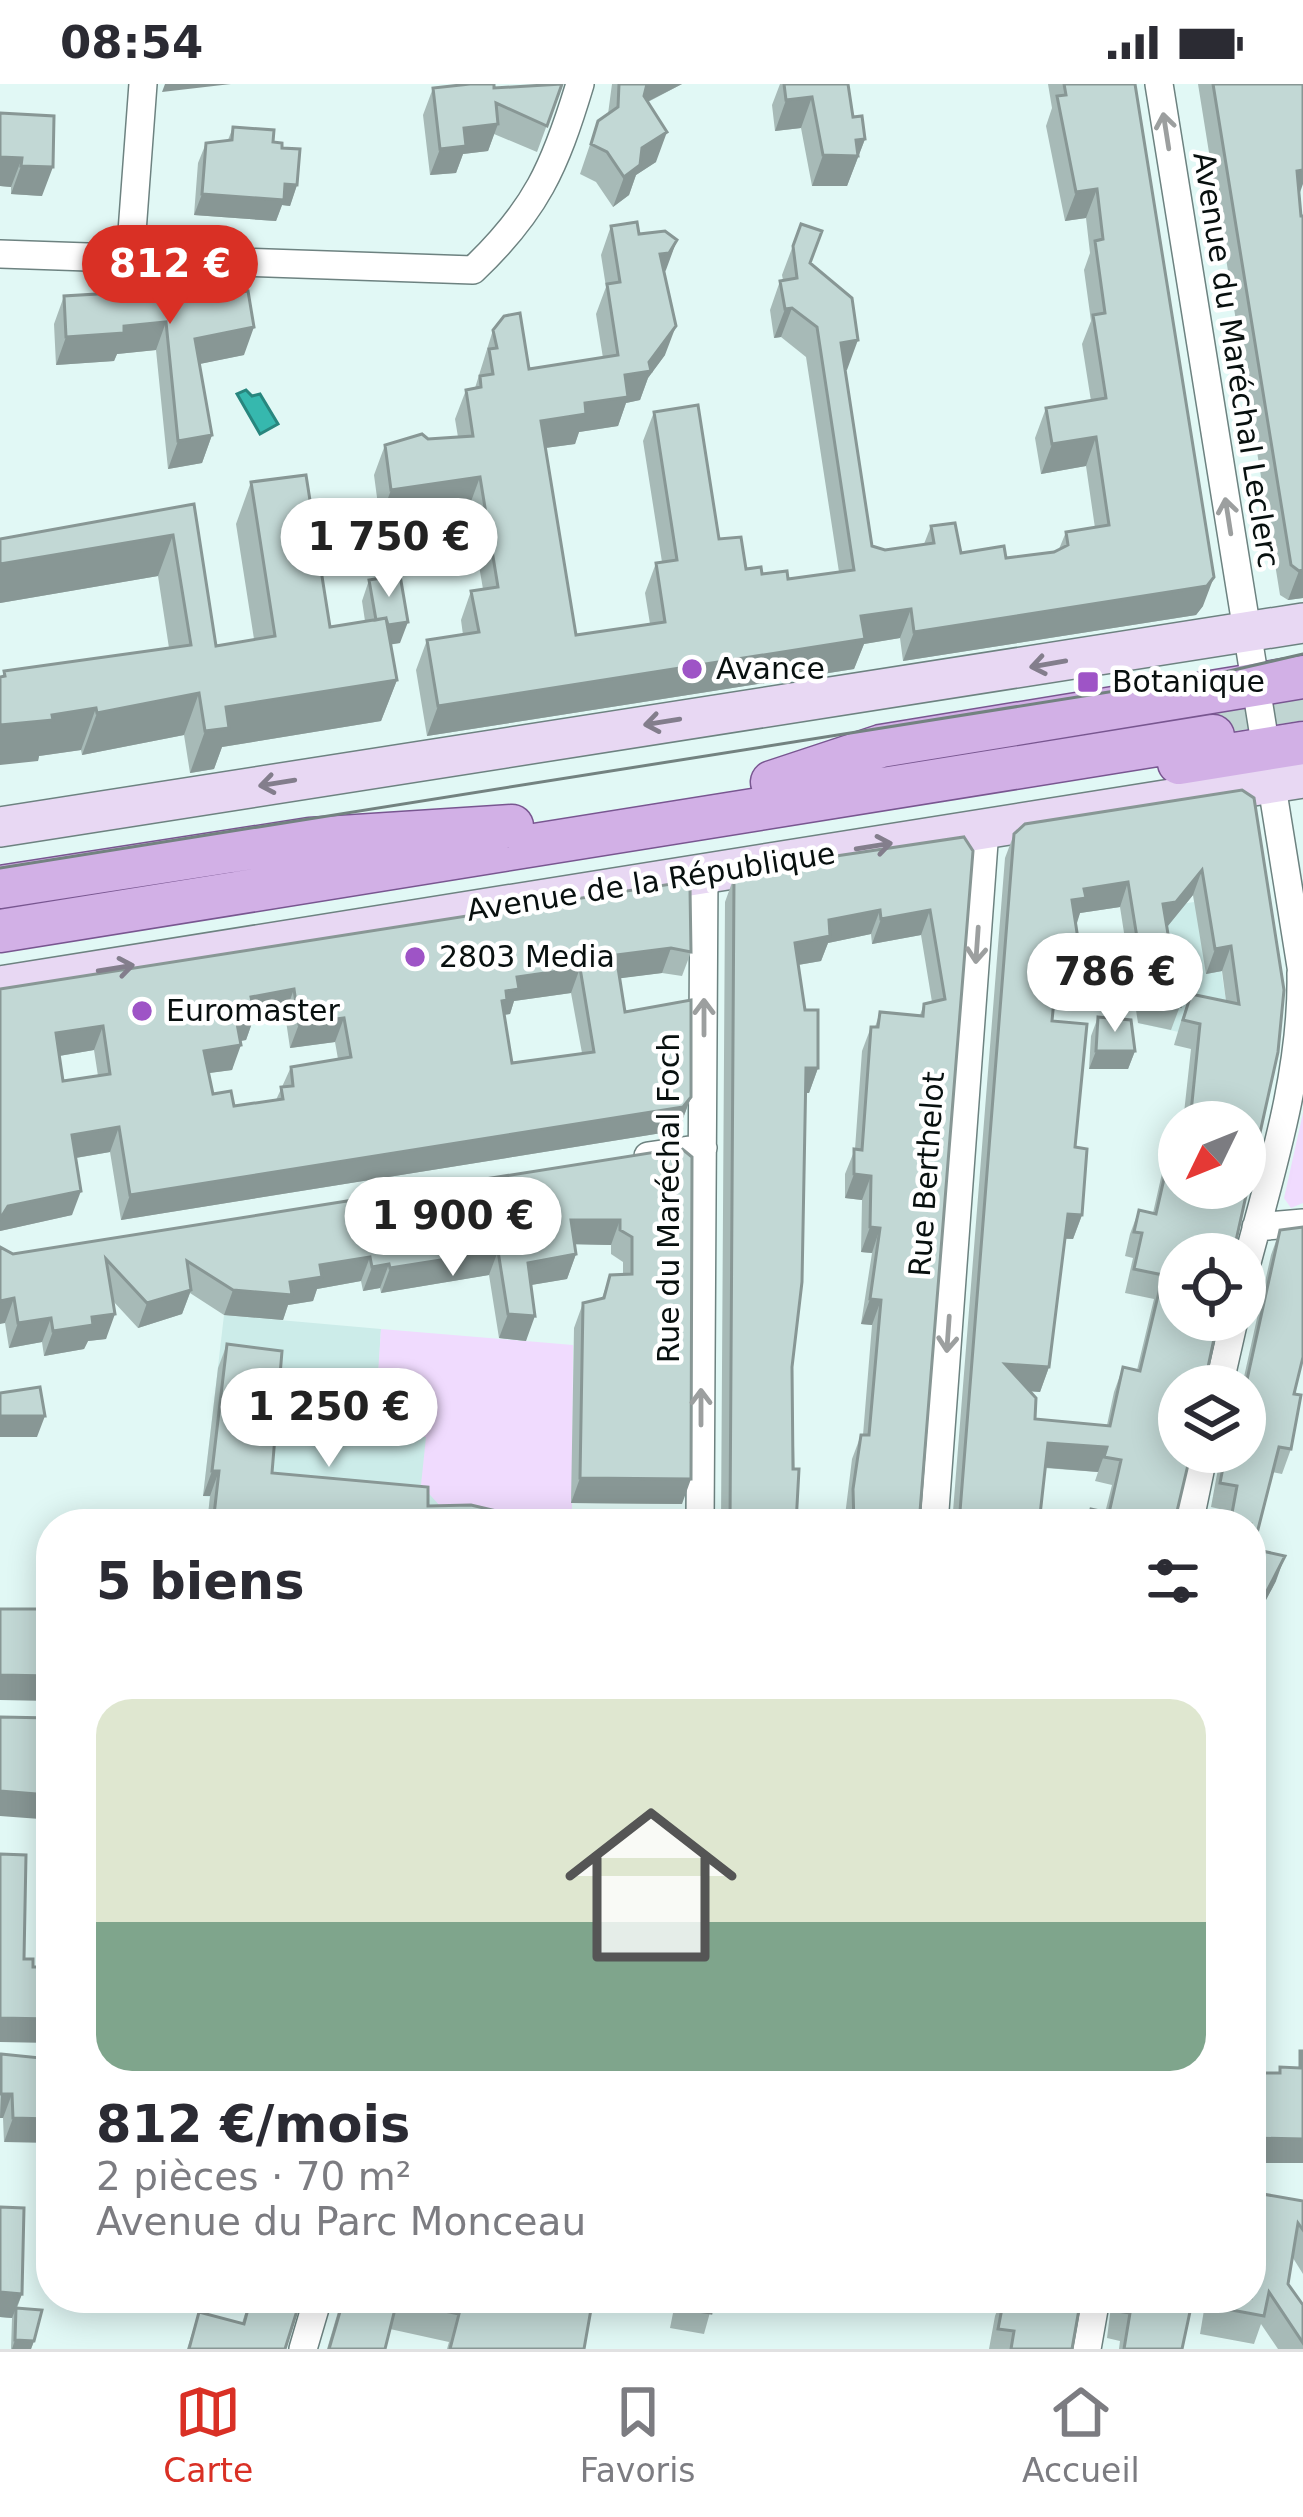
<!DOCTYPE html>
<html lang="fr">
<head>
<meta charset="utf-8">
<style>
  :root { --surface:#fff; --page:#f2f2f3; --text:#2b2b33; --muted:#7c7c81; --line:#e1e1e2; --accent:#d93025 }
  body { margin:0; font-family:"DejaVu Sans",sans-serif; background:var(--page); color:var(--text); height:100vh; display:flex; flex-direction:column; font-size:45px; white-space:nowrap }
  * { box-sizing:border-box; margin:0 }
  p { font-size:39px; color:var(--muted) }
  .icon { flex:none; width:66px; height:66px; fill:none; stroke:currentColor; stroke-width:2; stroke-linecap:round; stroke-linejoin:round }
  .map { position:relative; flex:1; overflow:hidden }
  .sheet { position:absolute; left:36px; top:1425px; width:1230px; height:804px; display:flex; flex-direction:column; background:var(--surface); border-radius:48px; box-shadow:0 6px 30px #0003 }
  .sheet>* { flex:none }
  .needle { width:78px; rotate:227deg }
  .controls { position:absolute; left:1158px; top:1017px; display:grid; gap:24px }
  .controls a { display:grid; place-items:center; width:108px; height:108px; border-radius:50%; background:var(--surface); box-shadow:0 6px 30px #0003; font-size:60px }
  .price { position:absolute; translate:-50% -102px; padding:0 27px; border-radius:42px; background:#fff; color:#222; font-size:39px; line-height:78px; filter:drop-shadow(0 3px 6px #0008) }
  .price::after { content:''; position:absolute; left:50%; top:72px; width:36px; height:27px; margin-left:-18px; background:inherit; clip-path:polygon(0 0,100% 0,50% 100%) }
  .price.on { background:var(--accent); color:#fff }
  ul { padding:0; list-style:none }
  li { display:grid; align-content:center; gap:24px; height:636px; padding:0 60px }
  li span { display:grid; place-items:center; height:372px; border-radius:36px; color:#555 }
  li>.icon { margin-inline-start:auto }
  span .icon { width:216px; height:216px; fill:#fffc; stroke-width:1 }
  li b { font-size:51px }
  h2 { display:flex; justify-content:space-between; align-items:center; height:144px; padding:0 60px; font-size:51px }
  .status { display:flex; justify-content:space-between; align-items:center; height:84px; padding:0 60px; background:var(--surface); direction:ltr }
  .status svg { height:33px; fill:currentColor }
  .menu { display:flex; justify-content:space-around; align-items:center; height:168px; border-top:3px solid var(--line); background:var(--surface); font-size:33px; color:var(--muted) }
  .menu a { display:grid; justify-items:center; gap:6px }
  .menu .on { color:var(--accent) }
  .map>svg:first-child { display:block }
</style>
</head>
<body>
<div class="status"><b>08:54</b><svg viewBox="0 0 49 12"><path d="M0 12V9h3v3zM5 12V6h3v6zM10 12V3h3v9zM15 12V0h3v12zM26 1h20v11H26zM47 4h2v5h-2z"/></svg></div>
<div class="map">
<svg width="1303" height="2265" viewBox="0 0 1303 2265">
  <rect width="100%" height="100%" fill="#e1f8f5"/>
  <path fill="#ccece9" d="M1168 741 1181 820 1194 818 1190 791 1206 788 1226 917 1201 953 1138 939Z
    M224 1231 381 1245 375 1349 426 1353 441 1423 496 1425V1440H207L210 1413 203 1412Z"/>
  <path fill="#f0dbfe" d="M1303 1029V1119L1291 1124 1284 1114Z
    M381 1245 573 1261 572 1429 441 1423 421 1401 426 1353 374 1349Z"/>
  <path fill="#36b8ae" stroke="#28867e" stroke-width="3" d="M246 306 252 312 260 310 278 340 260 350 237 310Z"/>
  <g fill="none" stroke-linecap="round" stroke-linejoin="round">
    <path stroke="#c0d5d2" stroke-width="42" stroke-dasharray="42 21" stroke-linecap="butt" d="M1208 630 1303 615"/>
    <defs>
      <path id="street" d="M1159 0 1303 895
        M0 170 473 186C536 126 555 83 580 0
        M130 175 143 0
        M648 1072 703 1064
        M1256 1143 1303 1139
        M1245 1186C1270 1091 1303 989 1301 889
        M1219 1302 1234 1236
        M700 1440 704 789
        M934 1440 985 745
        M1189 1440 1204 1368
        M303 2265 318 2214
        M1087 2265 1096 2214"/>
      <path id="secondary" d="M0 743 1303 539
        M0 902 1303 694"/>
      <path id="primary" d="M1179 679 1303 659
        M772 698 881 662 1303 593
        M0 803 310 755 512 742
        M0 847 1213 652"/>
    </defs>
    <use href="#street" stroke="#6d8280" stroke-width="30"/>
    <use href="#secondary" stroke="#6d8280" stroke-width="42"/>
    <use href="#primary" stroke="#785690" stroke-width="45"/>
    <use href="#street" stroke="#fff" stroke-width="27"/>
    <use href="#secondary" stroke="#e8d8f3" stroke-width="39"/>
    <use href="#primary" stroke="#d2b0e6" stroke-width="42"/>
    <path stroke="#738280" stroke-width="3" d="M0 784 1203 593 1303 570"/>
  </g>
  <path fill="#a7bab7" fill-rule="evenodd" d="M562 0 537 68 494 50 488 67 463 70 456 89 430 91 423 31 433 4H494Z
    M612 0H682L648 18 656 78 636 91 629 111 613 123 596 98 580 90 598 37 608 30Z
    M780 0H848L853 33 865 55 847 102H812L801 44 775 47 772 21Z
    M1048 0H1135L1203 522 1196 531 903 577 900 554 864 560 854 585 427 652 416 586 427 556 463 551 461 536 471 507 483 505 469 423 380 436 374 391 385 361 458 353 455 335 466 306 475 304 493 246 529 285 603 274 596 230 606 203 601 171 611 142 639 150 677 156 664 188 665 271 648 294 640 316 626 319 618 342 579 348 575 360 545 364 576 551 650 540 645 509 656 479 662 478 643 357 654 328 719 455 746 485 788 495 839 488 806 273 781 253 774 254 770 226 780 197 783 196 782 191 801 140 811 180 847 286H845L872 462 885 466 924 460 931 442 961 469 1006 474 1054 468 1059 465 1066 448 1095 444 1086 382 1041 390 1035 354 1046 324 1091 317 1082 260 1091 237 1084 186 1090 169 1086 134 1065 137 1046 42 1052 24Z
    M1198 0H1303L1299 111 1303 514 1288 516 1280 511Z
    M0 29 42 112 11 110V103L0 102Z
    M233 43 273 58 282 64 297 101 290 122 282 121 276 137 194 131 198 79 206 59 228 56Z
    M162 170 216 212 244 271 199 280 212 351 202 379 168 385 156 266 117 270 114 277 56 281 54 240 64 212 152 207 151 197Z
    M251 398 330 543 365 537 362 517 369 496 400 559 391 560 397 596 381 637 222 663 214 685 190 689 184 651 82 671 81 666 39 672 38 677 2 593 4 587 169 564 158 492 0 519V455L194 420 216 562 254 555 236 440Z
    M1242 706 1284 906 1174 1440H1085L1091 1425 1105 1429 1112 1401 1095 1397 1098 1388 1045 1384 1039 1440H952L1005 774 1014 750ZM1193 811 1206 890 1222 887 1226 917 1191 910 1182 934 1174 961 1191 965 1183 1038H1245L1179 1104 1174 1051 1165 1076 1153 1129 1139 1126 1130 1150 1125 1172 1133 1174 1125 1209 1154 1215 1137 1286 1123 1283 1114 1308 1107 1341 1035 1335 1030 1307 1040 1308 1049 1283 1065 1155H1073L1082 1131 1075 1063 1052 937 1058 878 1069 879 1078 855 1076 839 1080 829 1120 823 1138 939 1171 946 1180 922 1167 843Z
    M964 753 919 1440H844L852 1375 861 1351H863L872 1241 861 1240 872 1169 861 1168 862 1116 845 1114V1090L855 1065 862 967 871 943H875L880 928 920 931 924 920 932 918 921 851 872 860 871 850 828 859 821 877 798 881 805 926 818 984 809 1009H806L792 1283 796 1440H721L725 818 734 793Z
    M684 798 691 868 682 892 662 889 620 894 625 928 691 1013 682 1037 674 1047 121 1136 110 1068 76 1074 72 1131 0 1147V905ZM571 909 582 969 512 979 504 931 510 930 514 917ZM285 930 290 964 335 958 338 975 291 983 276 1016 234 1022 213 1010 208 989 232 986 240 957 246 956 253 936ZM94 966 98 992 63 997 59 972Z
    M1098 933 1135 967 1128 985H1089L1091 952Z
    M681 1064 682 1420 571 1419 574 1244 583 1219 602 1214 610 1191H623V1178L611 1170V1161L574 1160 576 1170 567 1195 531 1201 526 1257 499 1254 489 1191 381 1209 380 1204 363 1207 361 1197 317 1205 313 1217 288 1221 283 1236 224 1231 190 1209 182 1230 138 1244 113 1217 106 1255 88 1257 84 1265 44 1272 42 1258 9 1264 5 1239 13 1170Z
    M1280 1146 1294 1310 1291 1365 1282 1390 1272 1388 1253 1465 1276 1497 1256 1535 1251 1440H1226L1228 1427 1211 1423 1221 1368H1245V1302H1242L1271 1171Z
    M227 1260 272 1389 428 1422 505 1429 695 1440H207L210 1412H203L218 1284Z
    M1 1970 51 1975 4 2058 3 2034H0Z
    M1303 2117V2190L1293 2174 1288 2200 1303 2221V2265H1278L1261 2240 1254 2260 1200 2250 1206 2214H1251Z
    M0 2123 22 2210 17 2224 34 2257 31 2265H11L12 2234 0 2233Z
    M250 2214H301L285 2265H187L199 2228 242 2239Z
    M342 2214H593L584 2265H447L449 2258 390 2245 385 2265H327Z
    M676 2214H714L704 2250 670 2244Z
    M1002 2214H1081L1072 2265H989L995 2232Z
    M1112 2214H1167L1182 2265H1119L1120 2257 1107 2254Z"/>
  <path fill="#889795" d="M165 0H231L162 8Z
    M647 0H682L639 22Z
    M812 13 801 44 775 47 786 16Z
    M498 40 488 67 463 70 456 89 430 91 440 65 464 44Z
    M667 48 656 78 636 91 629 111 613 123 624 93 642 64Z
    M865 55 847 102H812L823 71 856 56Z
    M0 73 22 74 11 103 0 102Z
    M21 82 53 83 42 112 11 110Z
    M1303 86V100L1298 114 1297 87Z
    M285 100 297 101 290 122 282 121 276 137 194 131 202 110Z
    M1097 105 1086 134 1065 137 1076 108Z
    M677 156 666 186 658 198 660 170Z
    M792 224 781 253 774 254 785 225Z
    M166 238 156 266 117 270 114 277 56 281 66 253 124 242Z
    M676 242 665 271 648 294 640 316 626 319 618 342 579 348 575 360 530 366 541 337 585 319 625 291 649 278Z
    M254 243 244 271 185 283 195 255Z
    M858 256 847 286 830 288 841 259Z
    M212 351 202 379 168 385 178 357Z
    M1096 353 1086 382 1041 390 1052 360Z
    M480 393 469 423 380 436 391 406Z
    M173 451 158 492 0 519V480Z
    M1303 486V514L1288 516 1299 487Z
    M1214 493 1203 522 1196 531 903 577 914 548Z
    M911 525 900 554 864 560 854 585 427 652 438 622 861 532Z
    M408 538 400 559 369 564 377 543Z
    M397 596 381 637 222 663 214 685 190 689 205 647 226 623Z
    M199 609 184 651 82 671 97 629Z
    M96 624 81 666 39 672 38 677 0 681V641Z
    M1202 786 1193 811 1167 843 1163 820Z
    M1128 798 1120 823 1080 829 1077 839 1063 841 1072 816 1084 805Z
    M880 826 871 850 828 859 821 877 786 883 795 859 829 836Z
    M930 826 921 851 872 860 881 835Z
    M1060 853 1078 855 1069 879 1051 878Z
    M1231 862 1222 887 1206 890 1215 865Z
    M671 864 662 889 607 896 616 871Z
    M580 884 571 909 514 917 510 930 502 931 493 942 506 907 517 893Z
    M294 905 285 930 253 936 246 956 227 959 236 934 251 913Z
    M344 934 335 958 290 964 299 940Z
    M103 942 94 966 47 974 56 949Z
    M241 961 232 986 195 991 204 967Z
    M1096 967H1135L1128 985H1089Z
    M806 984H818L809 1009H797Z
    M691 1013 682 1037 674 1047 121 1136 130 1111Z
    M119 1043 110 1068 63 1076 72 1051Z
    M854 1090 871 1092 862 1116 845 1114Z
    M81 1107 72 1131 0 1147V1135L8 1122Z
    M1068 1130 1082 1131 1073 1155 1059 1154Z
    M571 1136H620L611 1161 562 1160Z
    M870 1143 880 1144 872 1169 861 1168Z
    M498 1167 489 1191 381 1209 390 1184Z
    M576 1170 567 1195 519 1203 528 1179Z
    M370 1173 361 1197 317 1205 313 1217 288 1221 283 1236 224 1231 233 1206 290 1198 320 1181Z
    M389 1180 380 1204 363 1207 372 1183Z
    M191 1206 182 1230 138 1244 147 1219Z
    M14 1214 5 1239 0 1240V1217Z
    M870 1215 881 1216 872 1241 861 1240Z
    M115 1230 106 1255 88 1257 84 1265 44 1272 53 1247 92 1233Z
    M508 1230 535 1232 526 1257 499 1254Z
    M51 1234 42 1258 9 1264 18 1239Z
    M1005 1280 1049 1283 1040 1308 996 1305Z
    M0 1332H45L37 1353H0Z
    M1048 1359 1107 1363 1098 1388 1039 1383Z
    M212 1387H219L210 1412H203Z
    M580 1394 691 1395 682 1420 571 1419Z
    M214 1431 329 1440H211Z
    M1285 1472 1276 1497 1256 1535 1251 1537V1516Z
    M0 1591 51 1592V1617L0 1616Z
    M50 1688 51 1712H49L40 1735 0 1732V1707Z
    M0 1934 51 1935V1959L0 1958Z
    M1 2010H12L3 2034H0Z
    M13 2034 51 2035V2059L4 2058Z
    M1251 2054 1303 2055V2079H1251Z
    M0 2208 22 2210 12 2234 0 2233Z
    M15 2256 34 2257 31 2265H12Z"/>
  <path fill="#c2d8d5" stroke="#889795" stroke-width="3" fill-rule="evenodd" d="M470 0H494V4L562 0 547 42 496 19 498 40 464 44 466 62 440 65 433 4Z
    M619 0H647L644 12 667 48 642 64 640 81 624 93 607 68 591 60 598 37 618 23Z
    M784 0H848L853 33 862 32 865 55 856 56 858 72 823 71 812 13 786 16Z
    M1064 0H1135L1214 493 1207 502 914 548 911 525 861 532 865 555 438 622 427 556 479 548 471 507 498 503 480 393 391 406 385 361 422 350 428 355 473 352 466 306 481 303 480 292 493 290 489 265 497 264 493 246 504 232 520 229 529 285 618 271 607 200 620 198 611 142 637 138 639 150 665 147 677 156 669 169 660 170 676 242 649 278 651 287 625 291 628 313 585 319 586 330 541 337 576 551 665 538 656 479 677 476 654 328 698 321 719 455 741 453 746 485 761 483 762 490 787 487 788 495 854 486 817 243 792 224 785 225 780 197 797 194 793 162 801 140 822 147 810 179 852 214 858 256 841 259 872 462 885 466 934 459 931 442 955 439 961 469 1004 462 1006 474 1054 468 1068 461 1066 448 1109 441 1096 353 1052 360 1046 324 1106 314 1093 231 1105 229 1095 157 1103 155 1097 105 1076 108 1057 12 1066 11Z
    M1213 0H1303V86L1297 87 1301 132H1303V486L1299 487 1291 481Z
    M0 29 54 32 53 83 21 82 22 74 0 73Z
    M233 43 274 46 273 58 282 59V64L300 65 297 101 285 100 284 116 202 110 206 59 232 56Z
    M162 170 207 171 216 212 248 207 254 243 195 255 212 351 178 357 166 238 124 242V249L66 253 64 212 164 206Z
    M306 391 330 543 386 534 397 596 226 623 229 644 205 647 199 609 97 629 96 624 52 631 53 636 0 641V593L5 592 4 587 191 561 173 451 0 480V455L194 420 216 562 275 552 251 398Z
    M400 491 408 538 388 541 386 534 376 536 369 496Z
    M1242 706 1254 714 1284 906 1278 968 1233 1170H1179V1236H1218L1204 1302H1179V1368H1191L1174 1440H1087L1091 1425 1109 1429 1121 1376 1104 1373 1107 1363 1048 1359 1039 1440H959L1014 750 1025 740ZM1202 786 1215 865 1231 862 1239 920 1191 910 1183 936 1200 940 1190 1038H1245V1104H1179V1052L1174 1051 1156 1130 1139 1126 1134 1148 1142 1149 1134 1185 1163 1191 1140 1287 1123 1283 1110 1342 1035 1335 1036 1314 1005 1280 1049 1283 1068 1130 1082 1131 1087 1065 1075 1063 1087 940 1052 937 1060 853 1078 855 1072 816 1086 814 1084 805 1128 798 1147 915 1180 922 1163 820 1176 818Z
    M964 753 973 767 919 1440H854L853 1405 861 1351H869L881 1216 870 1215 880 1144 870 1143 871 1092 854 1090V1065L862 1066 871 943H878L880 928 923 932 924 920 945 915 930 826 881 835 880 826 829 836 830 852 795 859 805 926H818V984H806L802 1198 792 1283 793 1385H799L796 1440H730L734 793 741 786Z
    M684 798 690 804 691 868 671 864 616 871 625 928 691 916V1013L683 1023 130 1111 119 1043 72 1051 81 1107 8 1122 0 1135V905ZM580 884 594 968 512 979 502 917 507 916 506 907 519 905 517 893ZM294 905 299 940 344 934 351 973 291 983 293 1002 281 1003 283 1015 234 1022 231 1007 213 1010 204 967 241 961 236 934 255 932 251 913ZM103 942 110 990 63 997 56 949Z
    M1098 933 1131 936 1135 967H1096Z
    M681 1064 692 1073 691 1395 580 1394 583 1219 604 1214 610 1191 632 1190V1153L620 1146V1136H571L576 1170 528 1179 535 1232 508 1230 498 1167 390 1184 389 1180 372 1183 370 1173 320 1181 322 1193 290 1198 292 1211 233 1206 187 1177 191 1206 147 1219 106 1175 115 1230 92 1233 93 1241 53 1247 51 1234 18 1239 14 1214 0 1217V1163L13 1170Z
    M1303 1143V1273L1294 1310 1301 1311 1291 1365 1279 1363 1253 1465 1285 1472 1265 1511 1251 1516V1440H1230L1237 1402 1220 1399 1226 1368H1245V1305L1280 1146Z
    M227 1260 282 1267 272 1389 428 1403V1422L471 1421 505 1429 694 1431 695 1440H329L214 1431 219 1387H212Z
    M40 1303 45 1332H0V1309Z
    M0 1525H51V1592L0 1591Z
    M0 1633 51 1634 49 1711 0 1707Z
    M0 1770 26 1771 24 1875H33V1883H51V1935L0 1934Z
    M1300 1967H1303V2055L1251 2054V1989H1280V1983L1300 1984Z
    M1 1970 51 1975V2035L13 2034 12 2010H1Z
    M1251 2108 1303 2117V2146L1298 2139 1288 2200 1303 2221V2259L1269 2208 1264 2232 1210 2222 1211 2214H1251Z
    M0 2123 24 2124 22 2210 0 2208Z
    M251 2214H301L285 2265H189L199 2228 244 2240Z
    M344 2214H593L584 2265H450L459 2230 397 2217 385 2265H329Z
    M680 2214H714L711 2229 678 2224Z
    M1004 2214H1081L1072 2265H1011L1014 2247 998 2245Z
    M1119 2214H1167V2216L1191 2223 1182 2265H1124L1130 2229 1117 2227Z
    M16 2224 42 2226 34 2257 15 2256Z"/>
  <defs><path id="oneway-shaft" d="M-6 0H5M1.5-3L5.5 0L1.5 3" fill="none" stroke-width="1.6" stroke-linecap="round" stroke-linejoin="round" transform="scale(3)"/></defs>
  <g stroke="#9c9f9f">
    <use href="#oneway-shaft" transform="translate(1166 47) rotate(-99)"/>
    <use href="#oneway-shaft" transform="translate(1228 432) rotate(-99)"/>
    <use href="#oneway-shaft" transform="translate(977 861) rotate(94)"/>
    <use href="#oneway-shaft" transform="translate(704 933) rotate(-90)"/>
    <use href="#oneway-shaft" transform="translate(948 1250) rotate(94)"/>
    <use href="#oneway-shaft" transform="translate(701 1323) rotate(-90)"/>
  </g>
  <g stroke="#837e8c">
    <use href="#oneway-shaft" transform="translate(1048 580) rotate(170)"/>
    <use href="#oneway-shaft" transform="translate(662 638) rotate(171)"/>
    <use href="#oneway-shaft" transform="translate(277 699) rotate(171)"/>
    <use href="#oneway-shaft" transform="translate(874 762) rotate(-9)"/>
    <use href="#oneway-shaft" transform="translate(116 884) rotate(-9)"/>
  </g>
  <g fill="#9e54c6" stroke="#fff" stroke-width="4.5">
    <circle cx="692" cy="585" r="12"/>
    <rect x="1076" y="586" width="24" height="24" rx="6"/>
    <circle cx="415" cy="873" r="12"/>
    <circle cx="142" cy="927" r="12"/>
  </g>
  <g text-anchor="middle" stroke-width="9" stroke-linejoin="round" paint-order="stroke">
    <g font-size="30" fill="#08100f" stroke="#fff">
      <text transform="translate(1236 276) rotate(81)" y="10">Avenue du Maréchal Leclerc</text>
      <text transform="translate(651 798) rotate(-9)" y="10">Avenue de la République</text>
      <text transform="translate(927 1090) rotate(-86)" y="10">Rue Berthelot</text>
      <text transform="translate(669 1114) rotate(-90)" y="10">Rue du Maréchal Foch</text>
    </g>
    <g font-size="30" fill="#08100f" stroke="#fff" text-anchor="start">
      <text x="716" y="595">Avance</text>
      <text x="1112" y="608">Botanique</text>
      <text x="439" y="883">2803 Media</text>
      <text x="166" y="937">Euromaster</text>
    </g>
  </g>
</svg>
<div class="controls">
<a><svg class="needle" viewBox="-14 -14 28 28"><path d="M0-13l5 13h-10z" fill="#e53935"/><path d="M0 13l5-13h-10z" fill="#7c7c81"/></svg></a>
<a><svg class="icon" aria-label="locate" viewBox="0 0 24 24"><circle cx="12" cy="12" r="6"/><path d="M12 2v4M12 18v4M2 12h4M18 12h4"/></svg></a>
<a><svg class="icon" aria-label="layers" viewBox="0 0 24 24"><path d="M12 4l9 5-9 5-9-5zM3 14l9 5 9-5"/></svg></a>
</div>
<b class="price on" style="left:170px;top:243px">812 €</b>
<b class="price" style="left:389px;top:516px">1 750 €</b>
<b class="price" style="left:1115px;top:951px">786 €</b>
<b class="price" style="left:453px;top:1195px">1 900 €</b>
<b class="price" style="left:329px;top:1386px">1 250 €</b>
<section class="sheet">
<h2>5 biens<svg class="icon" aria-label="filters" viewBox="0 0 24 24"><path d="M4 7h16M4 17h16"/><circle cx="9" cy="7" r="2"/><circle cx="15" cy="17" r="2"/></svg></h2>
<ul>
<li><span style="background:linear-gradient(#dfe7d0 60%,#7fa58c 0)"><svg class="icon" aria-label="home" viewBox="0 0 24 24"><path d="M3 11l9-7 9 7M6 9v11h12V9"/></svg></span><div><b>812 €/mois</b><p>2 pièces · 70 m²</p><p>Avenue du Parc Monceau</p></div></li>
</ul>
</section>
</div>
<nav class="menu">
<a class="on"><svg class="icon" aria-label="map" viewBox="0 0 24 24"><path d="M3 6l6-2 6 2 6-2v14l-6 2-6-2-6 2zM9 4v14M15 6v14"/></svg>Carte</a>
<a><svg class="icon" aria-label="saved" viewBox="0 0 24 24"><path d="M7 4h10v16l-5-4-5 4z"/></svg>Favoris</a>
<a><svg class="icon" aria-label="home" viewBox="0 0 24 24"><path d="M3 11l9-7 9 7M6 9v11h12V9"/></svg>Accueil</a>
</nav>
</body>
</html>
